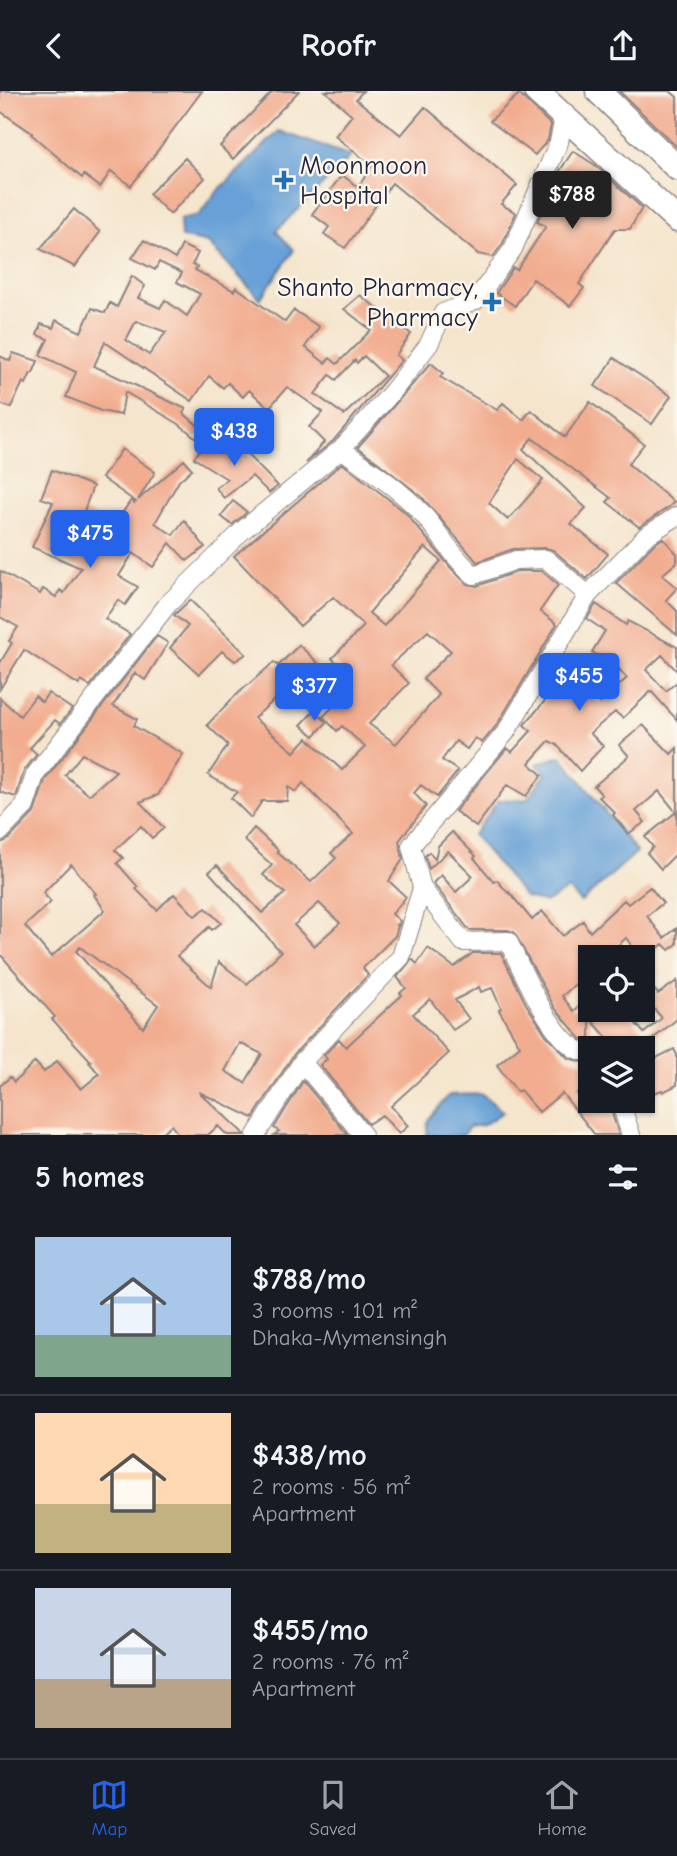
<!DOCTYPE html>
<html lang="en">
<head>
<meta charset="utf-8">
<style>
  :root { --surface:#171b24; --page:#242831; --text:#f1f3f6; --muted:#9ea1a6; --line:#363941; --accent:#2563eb }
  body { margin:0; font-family:"Comic Neue",sans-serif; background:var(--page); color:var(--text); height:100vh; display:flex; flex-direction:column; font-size:26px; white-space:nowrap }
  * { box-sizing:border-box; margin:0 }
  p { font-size:23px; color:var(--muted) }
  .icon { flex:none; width:38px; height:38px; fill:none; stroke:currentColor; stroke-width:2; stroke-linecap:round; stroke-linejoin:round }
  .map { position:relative; height:1044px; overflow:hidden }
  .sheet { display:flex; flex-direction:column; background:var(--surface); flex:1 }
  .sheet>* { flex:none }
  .buttons { position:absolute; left:578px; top:854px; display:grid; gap:14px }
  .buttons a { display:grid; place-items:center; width:77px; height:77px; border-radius:0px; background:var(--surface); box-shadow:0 2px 5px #0004; font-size:35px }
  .price { position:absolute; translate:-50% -60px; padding:0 16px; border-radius:7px; background:var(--accent); color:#fff; font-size:23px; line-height:46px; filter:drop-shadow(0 2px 4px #0008) }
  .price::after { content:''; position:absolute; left:50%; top:42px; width:21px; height:16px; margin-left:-10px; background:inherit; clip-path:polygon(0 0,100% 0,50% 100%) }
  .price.active { background:#222; color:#fff }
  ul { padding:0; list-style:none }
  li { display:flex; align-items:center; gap:21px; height:175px; padding:0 35px }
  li+li { border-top:2px solid var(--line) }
  li span { display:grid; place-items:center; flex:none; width:196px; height:140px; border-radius:0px; color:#555 }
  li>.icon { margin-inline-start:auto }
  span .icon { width:84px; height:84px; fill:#fffc; stroke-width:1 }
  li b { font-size:30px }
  h2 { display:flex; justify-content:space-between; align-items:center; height:84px; padding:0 35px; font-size:30px }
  header { display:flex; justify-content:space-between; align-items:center; height:91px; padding:0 35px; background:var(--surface); font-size:32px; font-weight:800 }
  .dock { display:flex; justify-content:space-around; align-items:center; height:98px; border-top:2px solid var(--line); background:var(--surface); font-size:19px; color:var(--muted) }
  .dock a { display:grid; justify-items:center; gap:4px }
  .dock .active { color:var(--accent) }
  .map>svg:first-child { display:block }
</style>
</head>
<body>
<header><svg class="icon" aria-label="back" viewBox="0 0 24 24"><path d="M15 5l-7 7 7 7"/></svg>Roofr<svg class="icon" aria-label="share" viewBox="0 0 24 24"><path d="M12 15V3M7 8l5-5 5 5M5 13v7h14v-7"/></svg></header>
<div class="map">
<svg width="677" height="1044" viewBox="0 0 677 1044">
  <rect width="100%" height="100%" fill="#fbf7ec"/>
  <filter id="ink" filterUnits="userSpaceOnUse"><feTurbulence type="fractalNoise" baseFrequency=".0143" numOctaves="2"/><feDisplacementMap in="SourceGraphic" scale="14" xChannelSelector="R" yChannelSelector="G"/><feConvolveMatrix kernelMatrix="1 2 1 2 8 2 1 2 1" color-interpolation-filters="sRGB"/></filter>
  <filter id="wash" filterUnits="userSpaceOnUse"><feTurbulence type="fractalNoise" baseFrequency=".00686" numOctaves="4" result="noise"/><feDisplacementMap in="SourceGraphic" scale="28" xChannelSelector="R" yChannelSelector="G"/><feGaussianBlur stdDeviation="1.57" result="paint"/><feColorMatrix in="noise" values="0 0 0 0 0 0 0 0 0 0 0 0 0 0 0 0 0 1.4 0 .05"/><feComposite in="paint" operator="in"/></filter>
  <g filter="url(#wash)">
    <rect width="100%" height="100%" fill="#f5e5cd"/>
    <path fill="#67a1d7" stroke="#446289" stroke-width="2" d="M279 40 351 65 276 140 294 159 260 208 208 152 181 146 180 128 199 124 214 104Z
      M561 665 637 761 581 811 568 798 545 812 525 806 473 744 499 709 527 708 546 683 537 673Z
      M482 1003 503 1021 483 1034 469 1036 463 1044H427L428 1029 449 1004Z"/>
    <g id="blocks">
      <path fill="#f2ad90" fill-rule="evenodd" d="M0 0H202L131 95 111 80 100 96 84 84 82 87 31 43 32 42 0 20Z
        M273 0H299L233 68 220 55Z
        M325 0H363L356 8 401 44 425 16 517 94 501 113 516 122 503 152 493 166 478 163 392 92 345 157 324 143 329 136 312 123 342 84 358 96 372 75 335 45 352 24Z
        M619 0H670L677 6V56Z
        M519 3 551 34 548 49 535 64 490 30Z
        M573 60 595 74 642 117 630 138H615L579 193 584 197 570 215 533 188 515 215 496 202 513 177 517 179 546 135 537 131 557 84Z
        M185 67 205 87 170 123 149 103Z
        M74 118 100 141 75 176 40 158Z
        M144 149 175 168 182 154 198 162 192 174 197 176 195 179 234 200 236 196 285 231 294 219 319 236 305 256 325 272 330 267 337 273 371 239 344 218 360 204 411 243 396 264 402 269 333 350 306 372 324 351 309 336 323 321 287 296 269 317 249 299 243 306 228 292 223 297 209 285 192 310 105 251 94 275 186 318 183 322 206 341 203 346 199 344 196 347 179 333 125 301 121 324 101 320 66 306 76 281 40 264 48 248 37 244 41 233 53 237 56 229 81 241 92 217 105 222 110 212 117 216 132 185 145 195 138 207 160 217 165 209 187 225 200 203 177 191 182 182 159 171 155 179 132 167ZM136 230 166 241 149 264 126 249ZM364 265 385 285 344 324 315 303 330 284 336 289 355 269 357 272Z
        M13 262 38 270 33 282H31L26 293 23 291 11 317 0 313V265L10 270Z
        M614 267 671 305 652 333 595 295Z
        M431 272 443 282 440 286 497 319 503 312 523 329 531 319 565 346 590 311 644 353 628 373 674 411 669 416 639 436 607 411 611 407 532 347 523 358 586 417 571 433 608 463 587 488 553 459 546 457 513 458 477 471 421 405 358 356ZM518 368 543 389 508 429 489 412Z
        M231 347 278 395 269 402 252 385 224 407 216 397 227 388 194 367 204 353 218 362Z
        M122 358 155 381 138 409 184 369 192 378 179 390 155 432 173 444 184 429 205 456 187 470 170 452 153 476 133 462 119 485 138 496 125 514 118 509 105 528 130 543 90 595 81 590 79 594 24 559 0 598V572L12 552 9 550 18 536 0 526V480L40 503 43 498 56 506 60 499 64 502 81 477 32 456 53 411 41 407 52 379 93 395 84 420 115 433 131 409 134 412 136 411 102 387Z
        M342 372 405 421 451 477 467 493 477 495 518 480H542L558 494 540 520 557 533 497 634 482 652 475 647 467 658 456 650 442 669 458 680 437 706 421 694 414 702 426 715 399 750 403 768 389 790 406 806 392 823 400 830 399 834 396 833 398 835 395 845 363 877 368 884 294 963 253 1027 199 1001 245 1044H227L218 1035 208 1044H179L171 1034 159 1044H0V995L10 986 14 991 35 971 44 981 57 970 81 998 99 983 89 971 91 970 52 928 55 926 0 863V752L8 749 34 722 45 689 157 545 168 552 145 589 135 582 113 615 137 628 134 635 183 663 158 704 140 711 164 737 152 747 141 735 115 759 123 767 117 772 138 796 136 798 157 819 174 803 195 825 206 817 221 832 212 839 209 836 177 865 211 896 219 871 247 893 281 861 209 781 217 774 262 822 285 802 263 784 272 774 244 749 254 737 278 759 277 761 311 791 336 767 331 762 353 743 303 692 296 701 288 696 287 710H262L251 727 231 707 237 701 208 684 228 654 207 634 233 607 274 571 278 575 299 554 318 572 300 590 298 588 254 627 294 661 307 647 342 679 365 656 342 635 337 640 323 626 344 604 338 590 349 586 332 567 364 535 333 506 300 535 234 465ZM425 456 441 470 384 535 369 522ZM428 540 451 560 423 588 439 604 396 653 369 633 409 592 391 574ZM82 663 116 680 89 704 65 684ZM71 773 96 803 94 804 105 819 51 866 25 835 51 811 43 802ZM319 812 340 832 314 855 294 834ZM80 856 158 914 143 937 76 860ZM240 952 262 963 245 992 225 980Z
        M233 410 247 421 232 434 221 425Z
        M663 447 677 463V471L662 484 677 497 666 509 677 520V544L616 492 653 454Z
        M190 509 246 563 235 570 222 560 199 583 170 557 188 535 174 524Z
        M596 513 626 534 628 530 677 556V580L662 564 646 579 666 600 677 591V629L651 600 623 627 615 621 590 642 603 655 580 680 557 654 549 650 529 672 542 684 526 705 507 694 476 736 455 720 507 657 512 661 531 640 524 634 558 595 560 598 563 596 570 603 580 592 600 612 627 587 615 574 592 561 605 540 587 528Z
        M48 602 72 618 60 633 55 629 30 657 37 663 24 680 16 706 0 701V607L20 625 35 605 42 611Z
        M314 620 327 631 314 645 301 634Z
        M643 634 671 663 677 657V762L661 778 647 762 653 756 645 746 676 721 659 700 636 720 645 731 628 743 613 724 615 722 599 706 602 704 594 695 629 665 619 654Z
        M452 741 476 765 474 767 494 791 497 789 508 802 509 801 532 829 542 820 563 845 583 830 590 841 624 809 628 813 650 796 663 812 647 825 664 847 677 837V853L669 859 663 853 647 866H640L626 847 605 866H590V880L562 905 574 920 590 906V919H624L644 942 662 927 642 904V885L658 903 677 890V928L642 957 636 953 631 957H616L590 927V950L581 948 555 917 514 841 508 839H469L433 792 441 784 456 801 473 785 448 760 429 778 425 765 429 761 435 768 438 755Z
        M428 857 454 876 473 862H501L526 913 546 944 568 967 590 973V992L577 1002 580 1006 590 1001V1010H608L619 1044H595L562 1002 539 1021 520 999 517 1001 497 974 520 955 499 919 501 917 492 897 481 901 479 896 455 909 469 928 453 939 430 908 413 923 449 962 391 1015 408 1035 399 1043 382 1024 368 1033 320 974 327 968 324 964 339 948 346 956 402 904 400 902 406 897 397 886 412 868 417 873Z
        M674 958 677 964V994L663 1001 662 999 642 1006V974Z
        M303 990 348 1044H274L279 1040 274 1037Z"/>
    </g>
  </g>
  <g filter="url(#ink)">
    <use href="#blocks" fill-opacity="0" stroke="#8c8484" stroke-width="2"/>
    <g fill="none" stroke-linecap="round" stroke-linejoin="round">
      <defs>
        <path id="minor" d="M341 358C369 378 398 397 422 422 440 442 453 467 474 484L516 469 546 468 588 504
          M0 741 25 715 35 684 168 513 243 439 341 358 393 300 429 253 443 222 475 210 513 158 559 51 564 26
          M422 797 463 851 508 850C523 880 547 938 574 957 579 960 584 960 590 962
          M302 971 363 1044
          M620 1010 631 1044
          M256 1044 302 971 401 866 422 797 411 755 506 641 588 504 646 445 677 425"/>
        <path id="highway" d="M536 0 677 129
          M598 0 677 77"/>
      </defs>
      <use href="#minor" stroke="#8c8484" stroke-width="20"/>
      <use href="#highway" stroke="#8c8484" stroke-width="27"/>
      <use href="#minor" stroke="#fff" stroke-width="18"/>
      <use href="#highway" stroke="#fff" stroke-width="24"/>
    </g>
  </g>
  <g fill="#1f6fb2" stroke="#fbf7ec" stroke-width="2.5">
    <path d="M280.5 78.5h7v7h7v7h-7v7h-7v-7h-7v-7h7z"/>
    <path d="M488.5 200.5h7v7h7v7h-7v7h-7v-7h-7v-7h7z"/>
  </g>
  <g text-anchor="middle" stroke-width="5" stroke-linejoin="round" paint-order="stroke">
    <g font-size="26" fill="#22223b" stroke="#fbf7ec" text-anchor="start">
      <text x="300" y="83">Moonmoon<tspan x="300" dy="30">Hospital</tspan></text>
      <text x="478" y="205" text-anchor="end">Shanto Pharmacy,<tspan x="478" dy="30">Pharmacy</tspan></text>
    </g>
  </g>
</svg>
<div class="buttons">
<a><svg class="icon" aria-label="locate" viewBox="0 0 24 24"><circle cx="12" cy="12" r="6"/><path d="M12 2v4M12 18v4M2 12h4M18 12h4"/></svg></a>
<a><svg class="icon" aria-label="layers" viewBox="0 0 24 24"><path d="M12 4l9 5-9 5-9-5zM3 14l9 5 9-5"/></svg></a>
</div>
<b class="price active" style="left:572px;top:140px">$788</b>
<b class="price" style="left:234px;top:377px">$438</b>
<b class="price" style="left:90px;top:479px">$475</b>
<b class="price" style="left:579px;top:622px">$455</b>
<b class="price" style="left:314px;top:632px">$377</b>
</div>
<section class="sheet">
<h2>5 homes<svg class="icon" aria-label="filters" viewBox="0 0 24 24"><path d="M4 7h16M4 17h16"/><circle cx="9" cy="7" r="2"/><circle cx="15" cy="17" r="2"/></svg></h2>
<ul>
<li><span style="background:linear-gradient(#a9c7e8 70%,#7fa58c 0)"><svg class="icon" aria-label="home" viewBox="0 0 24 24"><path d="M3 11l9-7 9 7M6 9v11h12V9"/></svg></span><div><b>$788/mo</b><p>3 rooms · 101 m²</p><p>Dhaka-Mymensingh</p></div></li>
<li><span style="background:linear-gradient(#ffd9b3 65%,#c2b280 0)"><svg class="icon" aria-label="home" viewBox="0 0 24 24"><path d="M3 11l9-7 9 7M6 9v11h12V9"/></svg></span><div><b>$438/mo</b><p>2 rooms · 56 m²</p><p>Apartment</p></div></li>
<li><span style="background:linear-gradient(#c9d6e8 65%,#b9a48a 0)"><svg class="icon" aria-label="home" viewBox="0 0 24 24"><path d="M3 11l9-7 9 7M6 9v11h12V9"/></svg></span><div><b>$455/mo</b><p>2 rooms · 76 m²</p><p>Apartment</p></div></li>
</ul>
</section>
<nav class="dock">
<a class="active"><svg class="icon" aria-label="map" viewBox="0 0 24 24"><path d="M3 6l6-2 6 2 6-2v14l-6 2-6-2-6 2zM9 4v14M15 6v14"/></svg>Map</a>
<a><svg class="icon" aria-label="saved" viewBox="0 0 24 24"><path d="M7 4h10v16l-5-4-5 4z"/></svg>Saved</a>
<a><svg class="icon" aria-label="home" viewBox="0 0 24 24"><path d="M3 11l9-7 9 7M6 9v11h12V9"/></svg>Home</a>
</nav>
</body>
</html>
